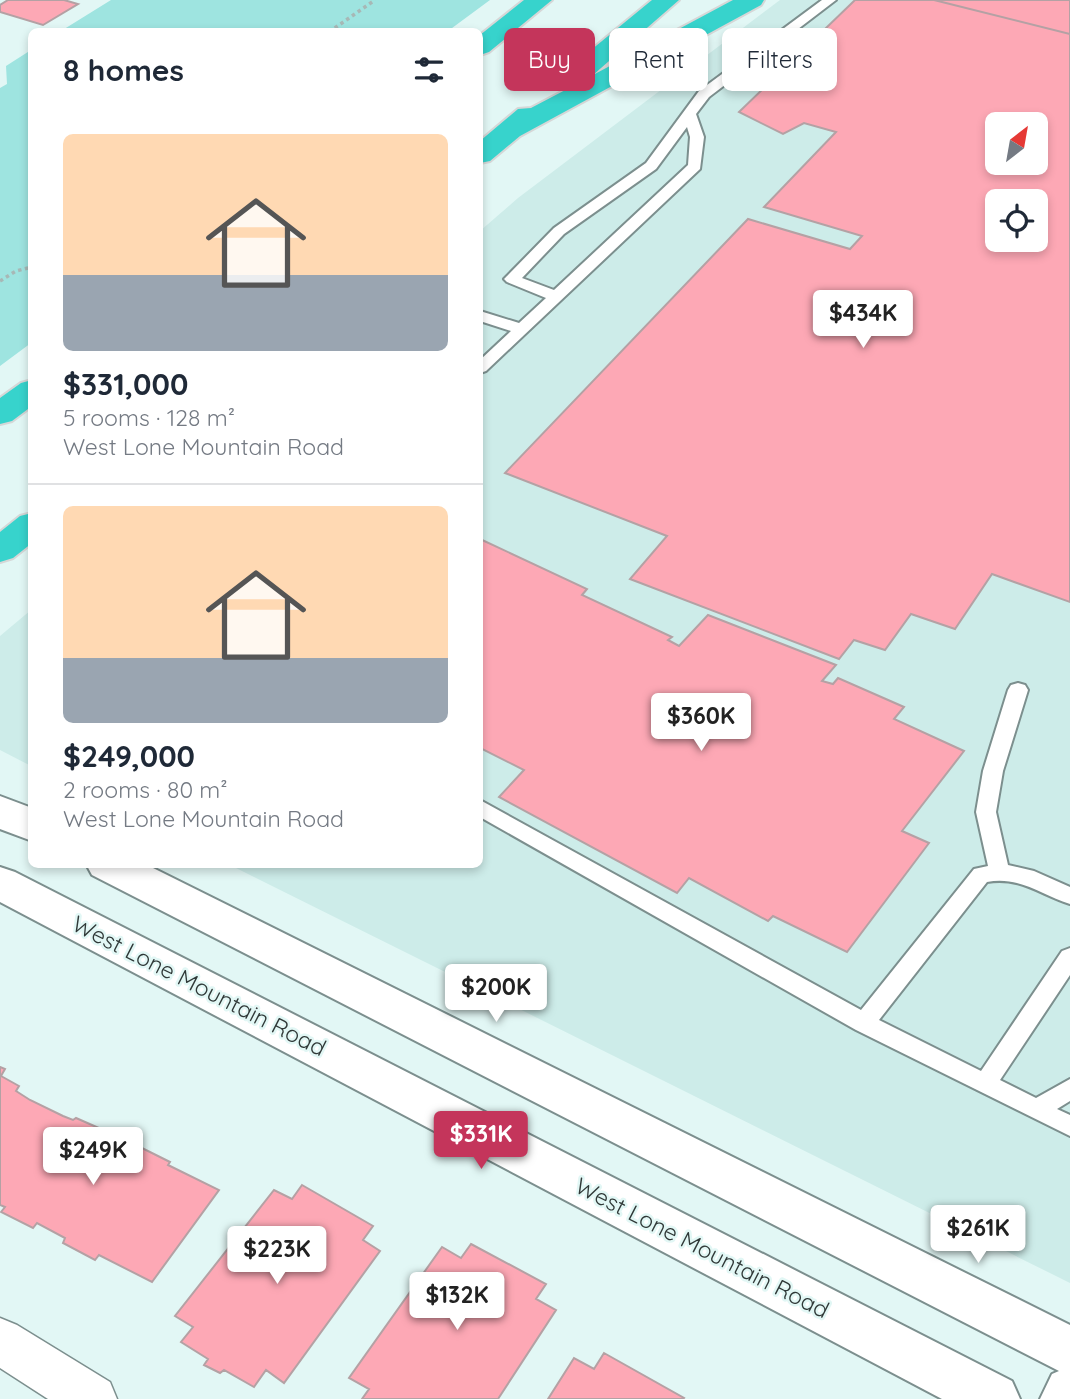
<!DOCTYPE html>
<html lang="en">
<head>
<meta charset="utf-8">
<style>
  :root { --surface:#fff; --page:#f2f2f3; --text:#1f2937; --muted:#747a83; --line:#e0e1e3; --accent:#c4355b }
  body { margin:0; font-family:Quicksand,sans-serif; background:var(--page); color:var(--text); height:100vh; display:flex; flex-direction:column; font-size:26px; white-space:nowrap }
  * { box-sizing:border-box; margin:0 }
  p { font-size:23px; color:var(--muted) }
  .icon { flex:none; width:38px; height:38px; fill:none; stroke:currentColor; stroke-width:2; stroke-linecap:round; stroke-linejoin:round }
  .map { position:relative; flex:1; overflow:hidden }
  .side { position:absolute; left:28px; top:28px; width:455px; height:840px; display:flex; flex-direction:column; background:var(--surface); border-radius:10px; box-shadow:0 4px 10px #0003 }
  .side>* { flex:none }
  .guide { position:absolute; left:504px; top:28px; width:460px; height:63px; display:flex; gap:14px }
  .needle { width:46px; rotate:31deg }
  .buttons { position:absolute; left:985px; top:112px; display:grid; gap:14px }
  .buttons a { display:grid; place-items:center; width:63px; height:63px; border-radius:10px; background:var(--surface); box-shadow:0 4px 10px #0003; font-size:35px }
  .price { position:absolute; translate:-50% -60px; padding:0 16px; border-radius:7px; background:#fff; color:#222; font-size:23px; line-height:46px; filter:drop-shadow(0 2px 4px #0008) }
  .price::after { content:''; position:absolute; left:50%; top:42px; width:21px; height:16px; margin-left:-10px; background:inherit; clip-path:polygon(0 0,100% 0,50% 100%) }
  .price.on { background:var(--accent); color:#fff }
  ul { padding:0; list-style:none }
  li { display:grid; align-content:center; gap:14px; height:371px; padding:0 35px }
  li+li { border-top:2px solid var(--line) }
  li span { display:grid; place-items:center; height:217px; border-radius:10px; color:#555 }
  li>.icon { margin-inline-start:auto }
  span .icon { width:126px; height:126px; fill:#fffc; stroke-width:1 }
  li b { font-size:30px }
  h2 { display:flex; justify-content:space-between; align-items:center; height:84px; padding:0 35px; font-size:30px }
  .tag { padding:0 24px; border-radius:10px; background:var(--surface); box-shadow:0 4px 10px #0003; font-size:24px; line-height:63px }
  .tag.on { background:var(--accent); color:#fff }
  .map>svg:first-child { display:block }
</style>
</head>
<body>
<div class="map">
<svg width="1070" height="1399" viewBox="0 0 1070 1399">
  <rect width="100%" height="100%" fill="#e2f7f5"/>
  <path fill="#cdece9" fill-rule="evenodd" d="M780 0H1070V1283L230 865 480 864V231L518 198ZM998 124H1036V163H998ZM998 201H1036V240H998Z
    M31 610V766L0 750V636Z"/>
  <path fill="#9ee4e0" d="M111 0H490L448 31H61Z
    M31 50V343L0 366V88L7 84 6 66Z"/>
  <path fill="#fda8b5" stroke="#b4a1a4" stroke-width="2" fill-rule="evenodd" d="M8 0H64L78 4 43 25 0 12V5Z
    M855 0H934L1070 34V602L992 574 955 629 911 614 885 650 854 640 839 659 630 579 667 536 505 473 748 219 850 249 862 236 764 207 836 132 804 123 783 134 739 112ZM998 124H1036V163H998ZM998 201H1036V240H998Z
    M934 0H1070V34Z
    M480 539 587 589 582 595 672 637 668 640 679 646 708 615 836 665 822 681 833 684 838 678 904 707 894 719 964 751 902 831 929 843 847 952 773 916 768 921 689 878 677 893 499 797 524 770 480 748Z
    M0 1067 5 1069 1 1076 19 1086 16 1091 30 1100 63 1116 73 1120 76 1118 108 1132 106 1136 134 1150 138 1146 170 1162 168 1165 219 1190 152 1282 99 1255 95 1260 63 1243 65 1238 37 1223 33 1228 1 1212 5 1207 0 1205Z
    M302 1185 373 1226 363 1240 380 1251 284 1383 266 1370 254 1387 224 1370 220 1373 204 1365 208 1359 181 1342 193 1327 175 1316 274 1190 292 1199Z
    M471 1244 546 1284 536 1299 556 1310 498 1399H362L369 1389 349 1378 442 1247 461 1258Z
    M604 1353 684 1398 683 1399H548L574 1358 594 1369Z"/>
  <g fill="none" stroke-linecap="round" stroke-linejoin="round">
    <defs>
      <path id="lane" d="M822 0H836L709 97 696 114 704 137 700 169 486 371 480 373V360L511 331 480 321V311L519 323 546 298 507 282 504 279 507 276 554 228 646 163 699 91ZM687 127 690 137 688 165 554 290 522 278 564 234 656 169Z
        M1018 683 1025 685 1028 690 1003 771 996 812 1008 865 1034 871 1070 887V904C1041 895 1020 876 987 882L879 1020 981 1071 1062 951 1070 948V975L1000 1080 1036 1098 1070 1079V1101L1057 1109 1070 1115V1136L856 1030 480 817V800L861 1010 974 869 988 866 976 812 983 771 1008 690 1011 685Z"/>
      <path id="street" d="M0 1318 17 1325 110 1382 117 1399H48L0 1368Z"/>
      <path id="secondary" d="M0 796 32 808V841L0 829Z
        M86 864H145L1070 1325V1399H1040L1052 1374 1059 1371 92 875Z
        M0 867 15 872 1012 1381 1020 1399H942L0 902Z"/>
      <path id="highway" d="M524 0H552L489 52 480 55V35Z
        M652 0H679L593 75 733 0H764L761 5 520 136 490 161 480 163V141L518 109 531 108 571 87 563 85 559 79 563 73Z
        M32 380V406L12 421 0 424V398L21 383Z
        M32 513V543L13 558 0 562V532L20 516Z"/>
    </defs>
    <use href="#lane" stroke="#7c8f8e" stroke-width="4"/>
    <use href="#street" stroke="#7c8f8e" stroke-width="3"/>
    <use href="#secondary" stroke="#7c8f8e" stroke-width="4"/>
    <use href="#highway" stroke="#d6d7d7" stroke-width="4"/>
    <path stroke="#a7b8b6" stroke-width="3.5" stroke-dasharray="3.5 3.5" stroke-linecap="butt" d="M329 32 375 0
      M0 281 16 271 32 267"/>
    <use href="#lane" fill="#fff" fill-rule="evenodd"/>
    <use href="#street" fill="#fff" fill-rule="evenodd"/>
    <use href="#secondary" fill="#fff" fill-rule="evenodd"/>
    <use href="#highway" fill="#37d3cc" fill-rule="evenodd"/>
  </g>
  <g text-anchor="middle" stroke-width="5" stroke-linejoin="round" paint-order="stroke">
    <g font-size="23" fill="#303938" stroke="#e2f7f5">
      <text transform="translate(199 986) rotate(27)" y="8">West Lone Mountain Road</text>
      <text transform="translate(702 1248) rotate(27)" y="8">West Lone Mountain Road</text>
    </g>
  </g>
</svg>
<div class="buttons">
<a><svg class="needle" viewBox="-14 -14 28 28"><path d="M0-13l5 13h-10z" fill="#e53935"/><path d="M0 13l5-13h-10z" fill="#747a83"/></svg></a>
<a><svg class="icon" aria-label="locate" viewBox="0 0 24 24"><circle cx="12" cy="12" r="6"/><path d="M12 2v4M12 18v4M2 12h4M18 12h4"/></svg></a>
</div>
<b class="price" style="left:863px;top:350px">$434K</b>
<b class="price" style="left:701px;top:753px">$360K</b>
<b class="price" style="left:496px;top:1024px">$200K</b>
<b class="price on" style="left:481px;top:1171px">$331K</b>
<b class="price" style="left:93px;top:1187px">$249K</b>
<b class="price" style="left:978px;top:1265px">$261K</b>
<b class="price" style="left:277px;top:1286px">$223K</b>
<b class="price" style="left:457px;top:1332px">$132K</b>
<div class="guide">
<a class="tag on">Buy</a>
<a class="tag">Rent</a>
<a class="tag">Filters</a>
</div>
<section class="side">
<h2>8 homes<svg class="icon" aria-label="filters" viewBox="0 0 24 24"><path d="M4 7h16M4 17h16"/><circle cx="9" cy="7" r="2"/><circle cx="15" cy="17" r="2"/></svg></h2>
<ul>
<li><span style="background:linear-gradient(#ffd9b3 65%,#9aa5b1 0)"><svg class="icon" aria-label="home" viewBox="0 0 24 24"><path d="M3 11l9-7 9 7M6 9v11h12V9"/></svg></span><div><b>$331,000</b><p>5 rooms · 128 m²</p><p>West Lone Mountain Road</p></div></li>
<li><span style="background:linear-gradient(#ffd9b3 70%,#9aa5b1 0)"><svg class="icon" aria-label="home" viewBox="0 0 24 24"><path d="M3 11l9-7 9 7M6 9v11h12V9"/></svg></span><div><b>$249,000</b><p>2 rooms · 80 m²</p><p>West Lone Mountain Road</p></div></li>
</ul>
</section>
</div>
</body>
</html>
